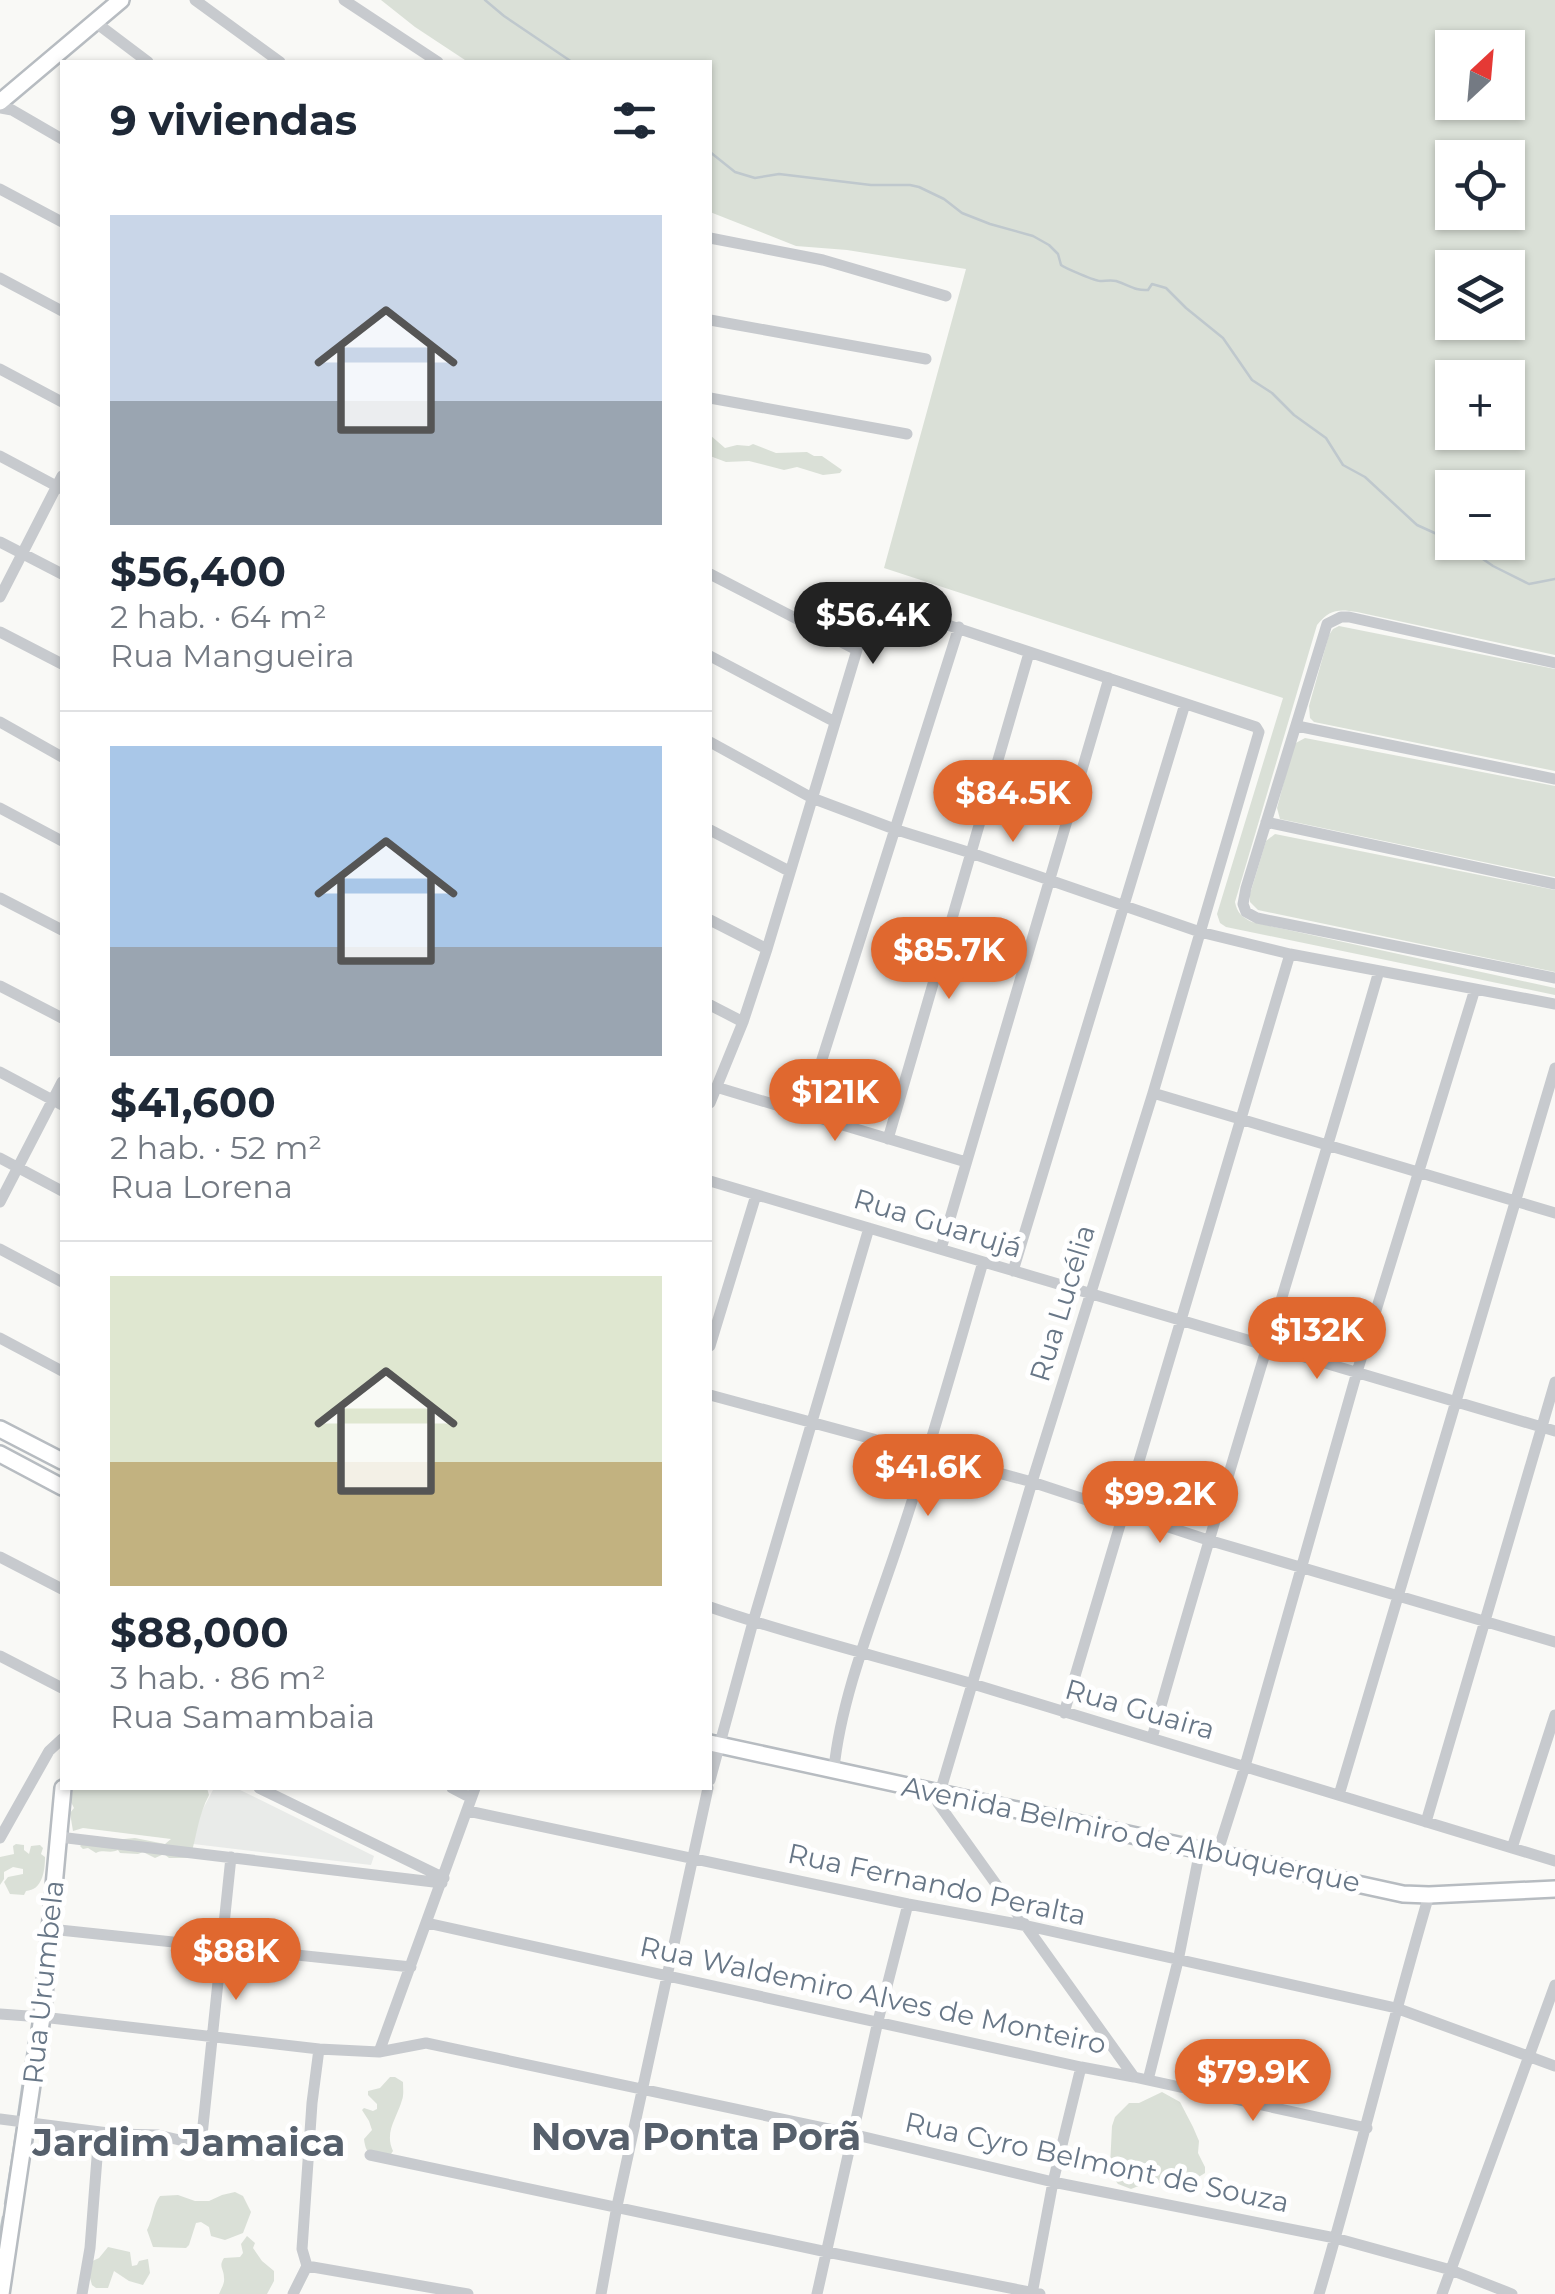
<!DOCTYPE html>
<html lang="es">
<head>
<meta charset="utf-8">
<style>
  :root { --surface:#fff; --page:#f2f2f3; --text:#1f2937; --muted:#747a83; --line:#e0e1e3; --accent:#e0682f }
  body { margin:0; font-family:Montserrat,sans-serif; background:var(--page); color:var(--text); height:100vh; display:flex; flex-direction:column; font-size:38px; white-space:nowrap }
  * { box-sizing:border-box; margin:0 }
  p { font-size:32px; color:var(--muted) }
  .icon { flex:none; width:55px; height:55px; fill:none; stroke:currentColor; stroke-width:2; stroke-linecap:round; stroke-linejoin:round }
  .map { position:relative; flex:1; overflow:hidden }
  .details { position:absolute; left:60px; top:60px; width:652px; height:1730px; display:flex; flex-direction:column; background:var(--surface); border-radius:0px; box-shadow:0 2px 8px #0004 }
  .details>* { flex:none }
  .needle { width:65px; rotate:26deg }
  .buttons { position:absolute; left:1435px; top:30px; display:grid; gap:20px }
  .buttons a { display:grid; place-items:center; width:90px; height:90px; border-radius:0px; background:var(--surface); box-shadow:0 2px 8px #0004; font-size:50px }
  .price { position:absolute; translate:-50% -85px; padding:0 22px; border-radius:35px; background:var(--accent); color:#fff; font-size:32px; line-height:65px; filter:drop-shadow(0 2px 5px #0008) }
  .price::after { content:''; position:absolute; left:50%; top:60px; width:30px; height:22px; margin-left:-15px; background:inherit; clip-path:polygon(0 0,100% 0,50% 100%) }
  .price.active { background:#222; color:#fff }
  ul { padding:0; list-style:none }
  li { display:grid; align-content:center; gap:20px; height:530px; padding:0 50px }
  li+li { border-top:2px solid var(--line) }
  li span { display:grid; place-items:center; height:310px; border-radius:0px; color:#555 }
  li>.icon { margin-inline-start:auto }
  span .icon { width:180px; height:180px; fill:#fffc; stroke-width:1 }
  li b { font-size:42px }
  h2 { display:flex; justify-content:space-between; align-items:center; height:120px; padding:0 50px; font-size:42px }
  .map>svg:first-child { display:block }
</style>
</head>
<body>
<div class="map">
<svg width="1555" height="2294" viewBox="0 0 1555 2294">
  <rect width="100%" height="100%" fill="#f9f9f6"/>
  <path fill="#e9ebe9" d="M214 1788H236L374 1856 371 1865 185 1843Z"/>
  <path fill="#dae0d7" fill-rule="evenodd" d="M381 0H1555V655L1357 612C1338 609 1330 609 1317 625L1235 902C1237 913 1242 917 1252 922L1555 988V995L1226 927 1220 923 1217 914 1283 698 884 568 966 269 847 250 796 246 710 212V62H468L415 27ZM1452 48H1508V102H1452ZM1452 158H1508V212H1452ZM1452 268H1508V322H1452ZM1452 378H1508V432H1452ZM1452 488H1508V542H1452Z
    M710 435 725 448 737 445 749 446 753 444 776 453 807 452 814 456H822L842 470 840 473 823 475 797 467 784 470 749 461 726 462 710 456Z
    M1339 626 1555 669V771L1314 722 1310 718 1309 706 1329 635 1333 629Z
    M1305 738 1555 786V877L1280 819 1277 808 1294 744Z
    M1275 834 1555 890V972L1258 910 1250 902V894L1266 841Z
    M73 1788H207L209 1795C198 1816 197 1835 190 1858H169L164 1854 155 1858 143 1852 138 1854 120 1853 118 1850C110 1854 104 1849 96 1853L88 1848 83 1849 80 1846 83 1843 135 1838 165 1844 171 1839 83 1828 73 1831 70 1813 74 1808 71 1802Z
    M16 1844 24 1845V1850L29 1854 31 1846 40 1845 43 1848 41 1854 45 1857C45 1872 42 1890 26 1891L24 1895 10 1894 4 1882 8 1877 23 1874V1869L13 1867 4 1872V1879L0 1885V1857L14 1854 13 1846Z
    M390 2077H395L403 2082C403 2088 404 2095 402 2100 397 2118 384 2132 393 2151L389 2157C373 2155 366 2157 364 2139L372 2130 369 2121 362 2110 364 2108 373 2111 377 2109V2104L368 2095V2091L380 2088Z
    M1162 2092 1180 2102 1193 2127 1199 2141 1198 2153 1205 2167V2173L1189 2183 1171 2177 1162 2183H1146L1131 2189 1118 2184 1112 2176 1110 2166 1112 2126 1115 2117 1129 2103H1139Z
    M235 2192 243 2196 251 2212 243 2233 225 2240 211 2236 209 2227 201 2222 196 2223 189 2245 186 2248 153 2247 147 2230C153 2219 153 2205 160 2196L178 2195 195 2201H209L222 2195Z
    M247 2236 255 2243 253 2248 262 2261 274 2271V2281L267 2294H219C221 2289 225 2283 224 2278 224 2268 218 2267 224 2258L240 2257 243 2253 241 2244Z
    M108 2247 130 2252 132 2266 137 2265 139 2261 148 2259 150 2273 143 2285 129 2281 114 2271 108 2288H96L92 2285 86 2264 99 2258Z"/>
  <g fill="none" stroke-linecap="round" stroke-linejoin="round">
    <path stroke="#bfc8cd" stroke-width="2.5" d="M485 0 504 16 572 62
      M710 152 735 172 755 178 779 174 871 185H910L919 187 944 199 962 213 990 224 1033 236 1049 245 1058 254 1061 265C1065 268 1095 281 1100 281 1105 281 1111 280 1116 281 1129 285 1135 291 1148 290L1152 284 1166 288 1186 308 1223 338 1252 380 1272 393 1294 415 1326 438 1343 465 1365 477 1417 525 1439 535 1452 534
      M1469 542 1475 548 1477 555 1493 566 1529 584 1555 579
      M18 2116 29 2041
      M5 2204 17 2128
      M0 2233 3 2217"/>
    <defs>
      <path id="secondary" d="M0 102 121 0
        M0 1429 62 1461
        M0 1454 62 1487
        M710 1743 1403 1894 1429 1895 1555 1889
        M1 2294 42 2017 63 1788"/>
    </defs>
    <use href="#secondary" stroke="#b7bcc1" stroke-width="20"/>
    <path stroke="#c7cace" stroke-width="11" d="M195 0 280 62
      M344 0 438 62
      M95 22 148 62
      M0 108 12 110 62 139
      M0 189 62 222
      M710 238 823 260 946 296
      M0 278 62 311
      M710 320 926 359
      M0 369 62 402
      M710 398 907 434
      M0 456 62 489
      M0 542 62 574
      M710 574 857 650
      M0 597 62 476
      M0 632 62 664
      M710 656 835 722
      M1555 663 1349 617H1341L1327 624 1246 888 1243 904 1246 912 1257 918 1555 978
      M0 722 62 757
      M1297 726 1555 779
      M710 742 812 798 897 830 971 853 1200 932 1290 954 1555 1004
      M0 808 62 841
      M1266 822 1555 884
      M710 830 789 871
      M0 898 62 930
      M710 920 767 949
      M0 986 62 1018
      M710 1005 743 1022
      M0 1072 62 1105
      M716 1087 966 1162
      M1153 1093 1555 1213
      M710 1103 743 1022 767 949 872 600 1256 727 1259 732 1153 1093 1032 1482 938 1799V1803L1134 2077
      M805 1113 959 627
      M888 1139 1029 653
      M0 1158 62 1191
      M710 1181 1555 1431
      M0 1202 62 1082
      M0 1249 62 1282
      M941 1249 1109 678
      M1013 1271 1185 704
      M0 1338 62 1371
      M710 1346 756 1195
      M710 1395 1032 1482 1208 1540 1555 1642
      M0 1557 62 1589
      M710 1607C796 1637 885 1658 973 1684 1167 1744 1361 1801 1555 1861
      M0 1656 62 1688
      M1064 1713 1290 954
      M1152 1738C1224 1481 1305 1227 1379 971
      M834 1769C841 1696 876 1611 899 1541 930 1449 956 1355 983 1262
      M710 1780 753 1622 869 1228
      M259 1788 444 1878
      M452 1788 471 1798
      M1339 1795 1555 1068
      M468 1811 908 1904 1028 1926 1396 2008 1555 2066
      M1426 1822 1555 1382
      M59 1837 442 1883
      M0 1838 49 1751 62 1739
      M1512 1848 1555 1715
      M1217 1854 1245 1766 1357 1372 1475 989
      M427 1923 1081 2067 1134 2077 1367 2128
      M50 1929 411 1967
      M0 2014 42 2017 319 2049 379 2052 426 2043 852 2134 1053 2182 1335 2238 1451 2270 1512 2294
      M379 2052 475 1788
      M1148 2080 1178 1961 1200 1850
      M0 2119 116 2134 158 2135 201 2145 288 2150 311 2148
      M201 2145 231 1857
      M370 2155 827 2252 1040 2294
      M307 2266 468 2294
      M82 2294 90 2248 99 2132
      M293 2294 307 2266 302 2249 312 2103 319 2049
      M601 2294 617 2206 708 1788
      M817 2294 878 2021 908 1904
      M1032 2294 1053 2182 1081 2067
      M1319 2294C1358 2162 1390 2028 1429 1895
      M1442 2294 1555 1985"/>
    <use href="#secondary" stroke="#fff" stroke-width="15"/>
  </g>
  <g text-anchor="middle" stroke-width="10" stroke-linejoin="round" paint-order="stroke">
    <g font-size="28" fill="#687787" stroke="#fff">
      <text transform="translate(938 1223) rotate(17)" y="10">Rua Guarujá</text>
      <text transform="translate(1062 1303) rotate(-73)" y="10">Rua Lucélia</text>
      <text transform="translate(1140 1709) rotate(16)" y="10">Rua Guaira</text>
      <text transform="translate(1131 1834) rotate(12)" y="10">Avenida Belmiro de Albuquerque</text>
      <text transform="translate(937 1884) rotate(12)" y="10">Rua Fernando Peralta</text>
      <text transform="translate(43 1982) rotate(-84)" y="10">Rua Urumbela</text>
      <text transform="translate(873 1995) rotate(12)" y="10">Rua Waldemiro Alves de Monteiro</text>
      <text transform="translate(1097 2162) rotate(12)" y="10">Rua Cyro Belmont de Souza</text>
    </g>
    <g font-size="38" font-weight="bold" fill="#56606c" stroke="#fff">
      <text x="696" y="2150">Nova Ponta Porã</text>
      <text x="189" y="2156">Jardim Jamaica</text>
    </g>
  </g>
</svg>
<div class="buttons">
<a><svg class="needle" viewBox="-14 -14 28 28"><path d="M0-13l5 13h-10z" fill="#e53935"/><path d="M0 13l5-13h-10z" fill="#747a83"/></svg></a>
<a><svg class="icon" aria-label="locate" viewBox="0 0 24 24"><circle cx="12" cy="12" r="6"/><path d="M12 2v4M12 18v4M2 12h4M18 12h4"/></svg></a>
<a><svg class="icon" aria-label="layers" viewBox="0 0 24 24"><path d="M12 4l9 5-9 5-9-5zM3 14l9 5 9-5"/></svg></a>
<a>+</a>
<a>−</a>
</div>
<b class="price active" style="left:873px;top:667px">$56.4K</b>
<b class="price" style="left:1013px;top:845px">$84.5K</b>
<b class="price" style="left:949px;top:1002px">$85.7K</b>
<b class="price" style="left:835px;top:1144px">$121K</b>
<b class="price" style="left:1317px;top:1382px">$132K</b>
<b class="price" style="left:928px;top:1519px">$41.6K</b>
<b class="price" style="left:1160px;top:1546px">$99.2K</b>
<b class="price" style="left:236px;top:2003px">$88K</b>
<b class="price" style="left:1253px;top:2124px">$79.9K</b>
<section class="details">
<h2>9 viviendas<svg class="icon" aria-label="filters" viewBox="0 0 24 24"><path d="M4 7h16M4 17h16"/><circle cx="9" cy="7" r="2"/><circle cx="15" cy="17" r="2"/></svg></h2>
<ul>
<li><span style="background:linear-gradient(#c9d6e8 60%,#9aa5b1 0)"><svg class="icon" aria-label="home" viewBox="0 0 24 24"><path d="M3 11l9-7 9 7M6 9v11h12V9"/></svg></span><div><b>$56,400</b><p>2 hab. · 64 m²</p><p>Rua Mangueira</p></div></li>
<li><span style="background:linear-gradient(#a9c7e8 65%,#9aa5b1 0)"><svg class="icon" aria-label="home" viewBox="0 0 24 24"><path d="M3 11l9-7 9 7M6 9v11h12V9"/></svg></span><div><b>$41,600</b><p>2 hab. · 52 m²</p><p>Rua Lorena</p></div></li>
<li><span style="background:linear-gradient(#dfe7d0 60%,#c2b280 0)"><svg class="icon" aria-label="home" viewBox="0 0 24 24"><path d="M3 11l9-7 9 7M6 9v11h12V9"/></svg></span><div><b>$88,000</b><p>3 hab. · 86 m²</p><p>Rua Samambaia</p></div></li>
</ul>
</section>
</div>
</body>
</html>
